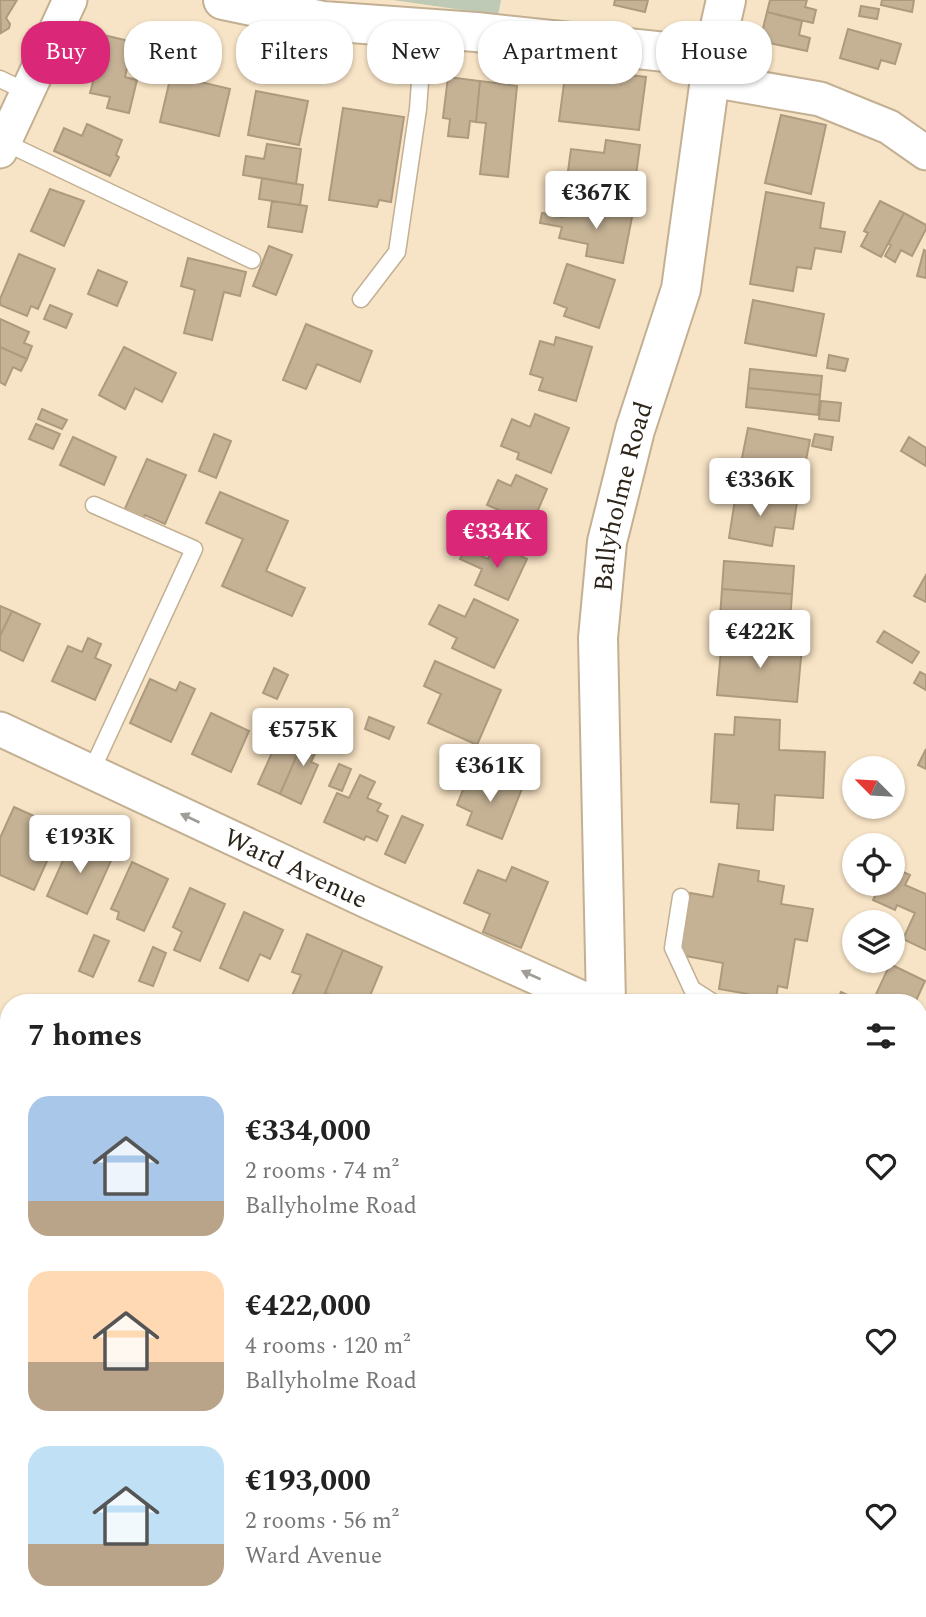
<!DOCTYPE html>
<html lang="en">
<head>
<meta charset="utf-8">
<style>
  :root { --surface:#fff; --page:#f2f2f2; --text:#222; --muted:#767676; --accent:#db2777 }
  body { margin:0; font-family:Spectral,serif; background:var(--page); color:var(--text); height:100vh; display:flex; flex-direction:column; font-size:26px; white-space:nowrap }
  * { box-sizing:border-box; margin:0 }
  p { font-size:23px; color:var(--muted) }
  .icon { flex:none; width:38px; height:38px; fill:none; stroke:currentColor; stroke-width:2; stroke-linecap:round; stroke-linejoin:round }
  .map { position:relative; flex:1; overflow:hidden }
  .panel { position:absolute; left:0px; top:994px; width:928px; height:623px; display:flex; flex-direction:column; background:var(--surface); border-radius:28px 28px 0 0; box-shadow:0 2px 5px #0004 }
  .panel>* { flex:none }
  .guide { position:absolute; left:21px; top:21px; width:886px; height:63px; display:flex; gap:14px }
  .needle { width:46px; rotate:294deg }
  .fabs { position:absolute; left:842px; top:756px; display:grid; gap:14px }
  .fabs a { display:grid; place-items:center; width:63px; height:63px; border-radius:50%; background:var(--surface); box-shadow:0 2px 5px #0004; font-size:35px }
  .price { position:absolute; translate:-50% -60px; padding:0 16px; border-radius:7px; background:#fff; color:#222; font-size:23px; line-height:46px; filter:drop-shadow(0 2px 4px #0008) }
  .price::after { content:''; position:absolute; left:50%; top:42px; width:21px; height:16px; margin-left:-10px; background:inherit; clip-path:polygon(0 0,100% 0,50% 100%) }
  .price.current { background:var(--accent); color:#fff }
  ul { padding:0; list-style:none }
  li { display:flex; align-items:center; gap:21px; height:175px; padding:0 28px }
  li span { display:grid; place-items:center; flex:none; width:196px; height:140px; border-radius:21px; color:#555 }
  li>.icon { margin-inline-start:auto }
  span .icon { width:84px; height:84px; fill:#fffc; stroke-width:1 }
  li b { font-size:30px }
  h2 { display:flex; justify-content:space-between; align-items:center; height:84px; padding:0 28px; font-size:30px }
  .pill { padding:0 24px; border-radius:28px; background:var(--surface); box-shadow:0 2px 5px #0004; font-size:24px; line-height:63px }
  .pill.current { background:var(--accent); color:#fff }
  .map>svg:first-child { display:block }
</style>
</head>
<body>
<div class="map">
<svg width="926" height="1617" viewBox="0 0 926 1617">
  <rect width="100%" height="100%" fill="#f7e3c5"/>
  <path fill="#bec9b6" d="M393 0H501L498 15Z"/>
  <path fill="#c5b295" stroke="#ad9a7e" stroke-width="2" d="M0 0H17L6 18 10 24 9 28 1 33Z
    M615 0H648L645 12 614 5Z
    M770 0H807L805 7 816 10 813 23 767 12Z
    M882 0H914L912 12 881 5Z
    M861 6 879 9 877 19 859 16Z
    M767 12 802 21 799 35 810 38 807 51 760 41Z
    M848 29 901 44 895 64 881 60 878 69 840 58Z
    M87 31 133 42 125 77 137 80 129 113 107 108 110 97 90 93 95 74 78 70Z
    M566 68 646 77 639 130 559 121Z
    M171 75 230 89 219 136 160 122Z
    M448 77 480 81 476 122 470 121 468 138 448 136 450 119 443 118Z
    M480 81 517 86 508 177 480 174 486 123 476 122Z
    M256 91 308 101 299 145 248 135Z
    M343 108 404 117 391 202 379 200 377 207 329 200Z
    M781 115 826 125 811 194 765 183Z
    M87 124 122 140 116 155 119 157 110 176 54 151 64 128 82 136Z
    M606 140 640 145 633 198 594 193 595 183 567 179 571 149 604 153Z
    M267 144 301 149 296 184 243 175 246 156 264 159Z
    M262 178 303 185 300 205 259 199Z
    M50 189 84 201 64 246 31 231Z
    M766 192 824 203 820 228 845 232 841 252 815 248 811 269 797 267 793 291 750 284Z
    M272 201 307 206 302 232 268 227Z
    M880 201 904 213 881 257 861 246 868 233 864 231Z
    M596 205 633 212 623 263 586 256 588 244 559 238 562 227 540 223 542 213 563 217 564 210 594 216Z
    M904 213 926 225V229L912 256 901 250 895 262 885 256 891 245 888 244Z
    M269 246 292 255 276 295 253 286Z
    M924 250 926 251V278L917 276Z
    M19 254 55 269 38 309 31 306 27 316 0 305V299Z
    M188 258 246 272 240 296 224 292 212 340 184 333 195 290 181 286Z
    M567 264 615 280 599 328 564 316 567 308 554 303Z
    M98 270 127 282 117 306 88 294Z
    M753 300 824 314 816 356 745 343Z
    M50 305 72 314 66 328 44 319Z
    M0 319 29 332 24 343 32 346 27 359 0 347Z
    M306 324 372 351 360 382 317 364 306 389 283 380Z
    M556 337 592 347 576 401 539 390 543 378 530 374 540 341 554 345Z
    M0 347 27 359 21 371 13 367 5 385 0 382Z
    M124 347 176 373 162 402 135 388 125 409 99 395Z
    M829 355 848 359 845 371 827 368Z
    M750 369 822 376 820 395 748 388Z
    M748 388 820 395 818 415 746 407Z
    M821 401 841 403 839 421 819 419Z
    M42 409 67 420 62 429 38 419Z
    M535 414 569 428 551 473 517 459 519 453 501 446 512 419 530 427Z
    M36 424 60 434 53 449 29 439Z
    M748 428 810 440 802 480 740 468Z
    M214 434 231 441 216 478 199 471Z
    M815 434 833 437 831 450 812 446Z
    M73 437 116 457 104 485 60 465Z
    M909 437 926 448V466L901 451Z
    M147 459 186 475 165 524 145 515 142 521 123 513Z
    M516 475 547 489 526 538 494 524 499 510 487 505 498 480 511 486Z
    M220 492 288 521 266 571 305 588 292 616 222 586 243 539 206 523Z
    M736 493 797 502 793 529 775 527 772 546 729 538Z
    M495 543 527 559 508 600 475 585 482 569 460 559 465 549 488 559Z
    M724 561 794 566 792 594 722 589Z
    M926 575V602L914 596Z
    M722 589 792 594 790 621 720 617Z
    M474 599 518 620 494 668 452 648 457 638 429 624 439 605 465 617Z
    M0 606 12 611 0 636Z
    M12 611 40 624 23 661 0 650V636Z
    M884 631 919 652 912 663 877 642Z
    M88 638 101 644 95 658 111 665 95 700 52 681 68 646 82 652Z
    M722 639 802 646 797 702 717 695Z
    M435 661 501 690 477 745 428 723 441 694 424 686Z
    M274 668 288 675 277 699 263 693Z
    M920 672 926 675V690L914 683Z
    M150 679 176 691 180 682 195 689 171 742 130 723Z
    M211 713 249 731 231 772 192 754Z
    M369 717 394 727 389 739 365 729Z
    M735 717 780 720 779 750 825 752 823 798 775 795 773 830 737 828 739 804 711 802 715 734 734 735Z
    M296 722 309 728 280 794 258 784 275 746 284 749Z
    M309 728 324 735 311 762 318 765 301 804 280 794Z
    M926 749V769L918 765Z
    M339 764 351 769 342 791 329 786Z
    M492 774 523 786 502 839 467 825 472 812 457 805 468 777 488 784Z
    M360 775 375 782 367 798 381 804 377 811 388 816 377 841 366 836 364 840 324 822 337 793 349 798Z
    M14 807 43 820 33 842 52 850 34 890 0 875V838Z
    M402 816 423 825 405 863 385 854Z
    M880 835 894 842 892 845H875Z
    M74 836 114 854 87 914 47 896Z
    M132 862 168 879 144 931 117 919 119 912 111 909Z
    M719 864 759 871 758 881 784 886 781 904 813 909 807 941 795 939 787 988 778 986 775 1003H747L748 994 719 989 723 963 680 955 690 893 713 897Z
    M512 867 548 882 521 948 483 932 490 914 464 903 478 870 506 881Z
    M892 867 910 875 905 885 926 894V950L903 939 915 913 897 905 895 910 873 900 881 884H892Z
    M190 888 225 904 200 961 174 950 182 932 173 927Z
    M244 912 283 930 270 959 260 954 248 981 220 968Z
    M307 934 343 950 321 1003H303L291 998 301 975 292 972Z
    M94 935 109 941 93 977 79 971Z
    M153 947 166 953 153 986 139 981Z
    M343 950 382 967 367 1003H335L337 998 325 993Z
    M890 964 925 981 915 1003H872Z
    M841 992 864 1003H836Z
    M919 1213 926 1216 920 1232 926 1235V1243L920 1257Z
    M9 1325V1364L0 1359V1341Z
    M926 1368V1387L923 1391 919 1388V1378Z
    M919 1401 926 1406V1437L920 1445Z
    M919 1560 926 1565V1576L919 1586Z
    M926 1576V1607L919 1602V1586Z
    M0 1581 9 1585V1595L0 1612Z
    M104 1608H138L134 1617H113L114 1613Z
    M164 1608H193L207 1615 206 1617H160Z
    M450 1608H497L494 1617H466L467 1615Z
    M648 1608H694L685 1617H657Z
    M861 1608H875L869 1617 859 1611Z"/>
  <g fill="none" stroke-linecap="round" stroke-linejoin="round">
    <defs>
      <path id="lane" d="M0 79 27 92
        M4 142 252 260
        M361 299 397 252 418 109 424 28
        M91 772 194 549 94 505
        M681 897 673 948 692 989 714 1003"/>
      <g id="street">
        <path d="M711 80 820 99 889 127 926 153"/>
        <path d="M0 151 70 0"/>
        <path id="s1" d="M0 729 369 902 593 1003"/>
        <path d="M919 1140 926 1124"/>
        <path d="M0 1423 9 1427"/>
        <path d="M919 1505 926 1511"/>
        <path d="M349 1608 365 1617"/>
        <path d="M30 1617 34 1608"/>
      </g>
      <g id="secondary">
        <path d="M223 0 323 21 476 32 713 57"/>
        <path id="s2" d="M606 1003 598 638 607 542 635 430 681 289 713 57 726 0"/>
        <path d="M578 1617 579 1608"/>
      </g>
    </defs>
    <use href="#lane" stroke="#c3b093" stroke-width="19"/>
    <use href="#street" stroke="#c3b093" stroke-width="37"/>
    <use href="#secondary" stroke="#c3b093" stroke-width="42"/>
    <use href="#lane" stroke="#fff" stroke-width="16"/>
    <use href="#street" stroke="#fff" stroke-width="33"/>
    <use href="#secondary" stroke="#fff" stroke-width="38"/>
  </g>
  <defs><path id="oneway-solid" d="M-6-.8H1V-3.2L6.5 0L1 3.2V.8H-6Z" transform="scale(1.75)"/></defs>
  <g fill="#a09d98">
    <use href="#oneway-solid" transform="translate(190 818) rotate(-155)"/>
    <use href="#oneway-solid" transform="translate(531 975) rotate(-156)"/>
  </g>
  <g text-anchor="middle" stroke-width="5" stroke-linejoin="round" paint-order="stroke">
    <g font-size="26" fill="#2d251a" stroke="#fef2e0">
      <text dy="9" stroke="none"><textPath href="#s2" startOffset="509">Ballyholme Road</textPath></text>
      <text dy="9" stroke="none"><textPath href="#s1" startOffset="327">Ward Avenue</textPath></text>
    </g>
  </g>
</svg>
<div class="fabs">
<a><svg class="needle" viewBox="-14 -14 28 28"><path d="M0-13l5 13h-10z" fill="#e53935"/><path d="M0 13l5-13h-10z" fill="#767676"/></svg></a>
<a><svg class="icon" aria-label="locate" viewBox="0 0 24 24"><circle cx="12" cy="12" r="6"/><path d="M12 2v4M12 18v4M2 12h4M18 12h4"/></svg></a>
<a><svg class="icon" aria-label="layers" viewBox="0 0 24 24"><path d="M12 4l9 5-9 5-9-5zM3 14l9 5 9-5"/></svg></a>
</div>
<b class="price" style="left:596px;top:231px">€367K</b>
<b class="price" style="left:760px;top:518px">€336K</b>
<b class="price current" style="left:497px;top:570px">€334K</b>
<b class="price" style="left:760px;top:670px">€422K</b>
<b class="price" style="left:303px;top:768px">€575K</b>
<b class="price" style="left:490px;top:804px">€361K</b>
<b class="price" style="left:80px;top:875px">€193K</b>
<div class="guide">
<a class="pill current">Buy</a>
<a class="pill">Rent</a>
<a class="pill">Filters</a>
<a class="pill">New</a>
<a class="pill">Apartment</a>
<a class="pill">House</a>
</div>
<section class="panel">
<h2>7 homes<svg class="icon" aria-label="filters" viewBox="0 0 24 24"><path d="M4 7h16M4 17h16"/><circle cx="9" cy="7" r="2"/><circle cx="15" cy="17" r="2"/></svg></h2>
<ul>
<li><span style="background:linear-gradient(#a9c7e8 75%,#b9a48a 0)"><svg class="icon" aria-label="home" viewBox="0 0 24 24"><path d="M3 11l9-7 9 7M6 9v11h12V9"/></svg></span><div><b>€334,000</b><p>2 rooms · 74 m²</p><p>Ballyholme Road</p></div><svg class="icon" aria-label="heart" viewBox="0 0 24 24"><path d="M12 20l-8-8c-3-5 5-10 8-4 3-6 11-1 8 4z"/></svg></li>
<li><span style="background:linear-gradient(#ffd9b3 65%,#b9a48a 0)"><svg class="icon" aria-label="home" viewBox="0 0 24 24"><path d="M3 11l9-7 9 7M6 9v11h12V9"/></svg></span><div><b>€422,000</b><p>4 rooms · 120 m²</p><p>Ballyholme Road</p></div><svg class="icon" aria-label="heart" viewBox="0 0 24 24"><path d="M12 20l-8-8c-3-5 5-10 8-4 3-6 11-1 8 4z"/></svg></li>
<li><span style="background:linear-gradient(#bfe0f5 70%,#b9a48a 0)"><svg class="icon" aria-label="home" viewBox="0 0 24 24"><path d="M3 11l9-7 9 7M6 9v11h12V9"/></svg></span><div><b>€193,000</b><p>2 rooms · 56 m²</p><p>Ward Avenue</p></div><svg class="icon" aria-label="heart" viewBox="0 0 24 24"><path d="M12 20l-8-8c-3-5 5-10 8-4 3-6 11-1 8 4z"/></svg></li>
</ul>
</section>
</div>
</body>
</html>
